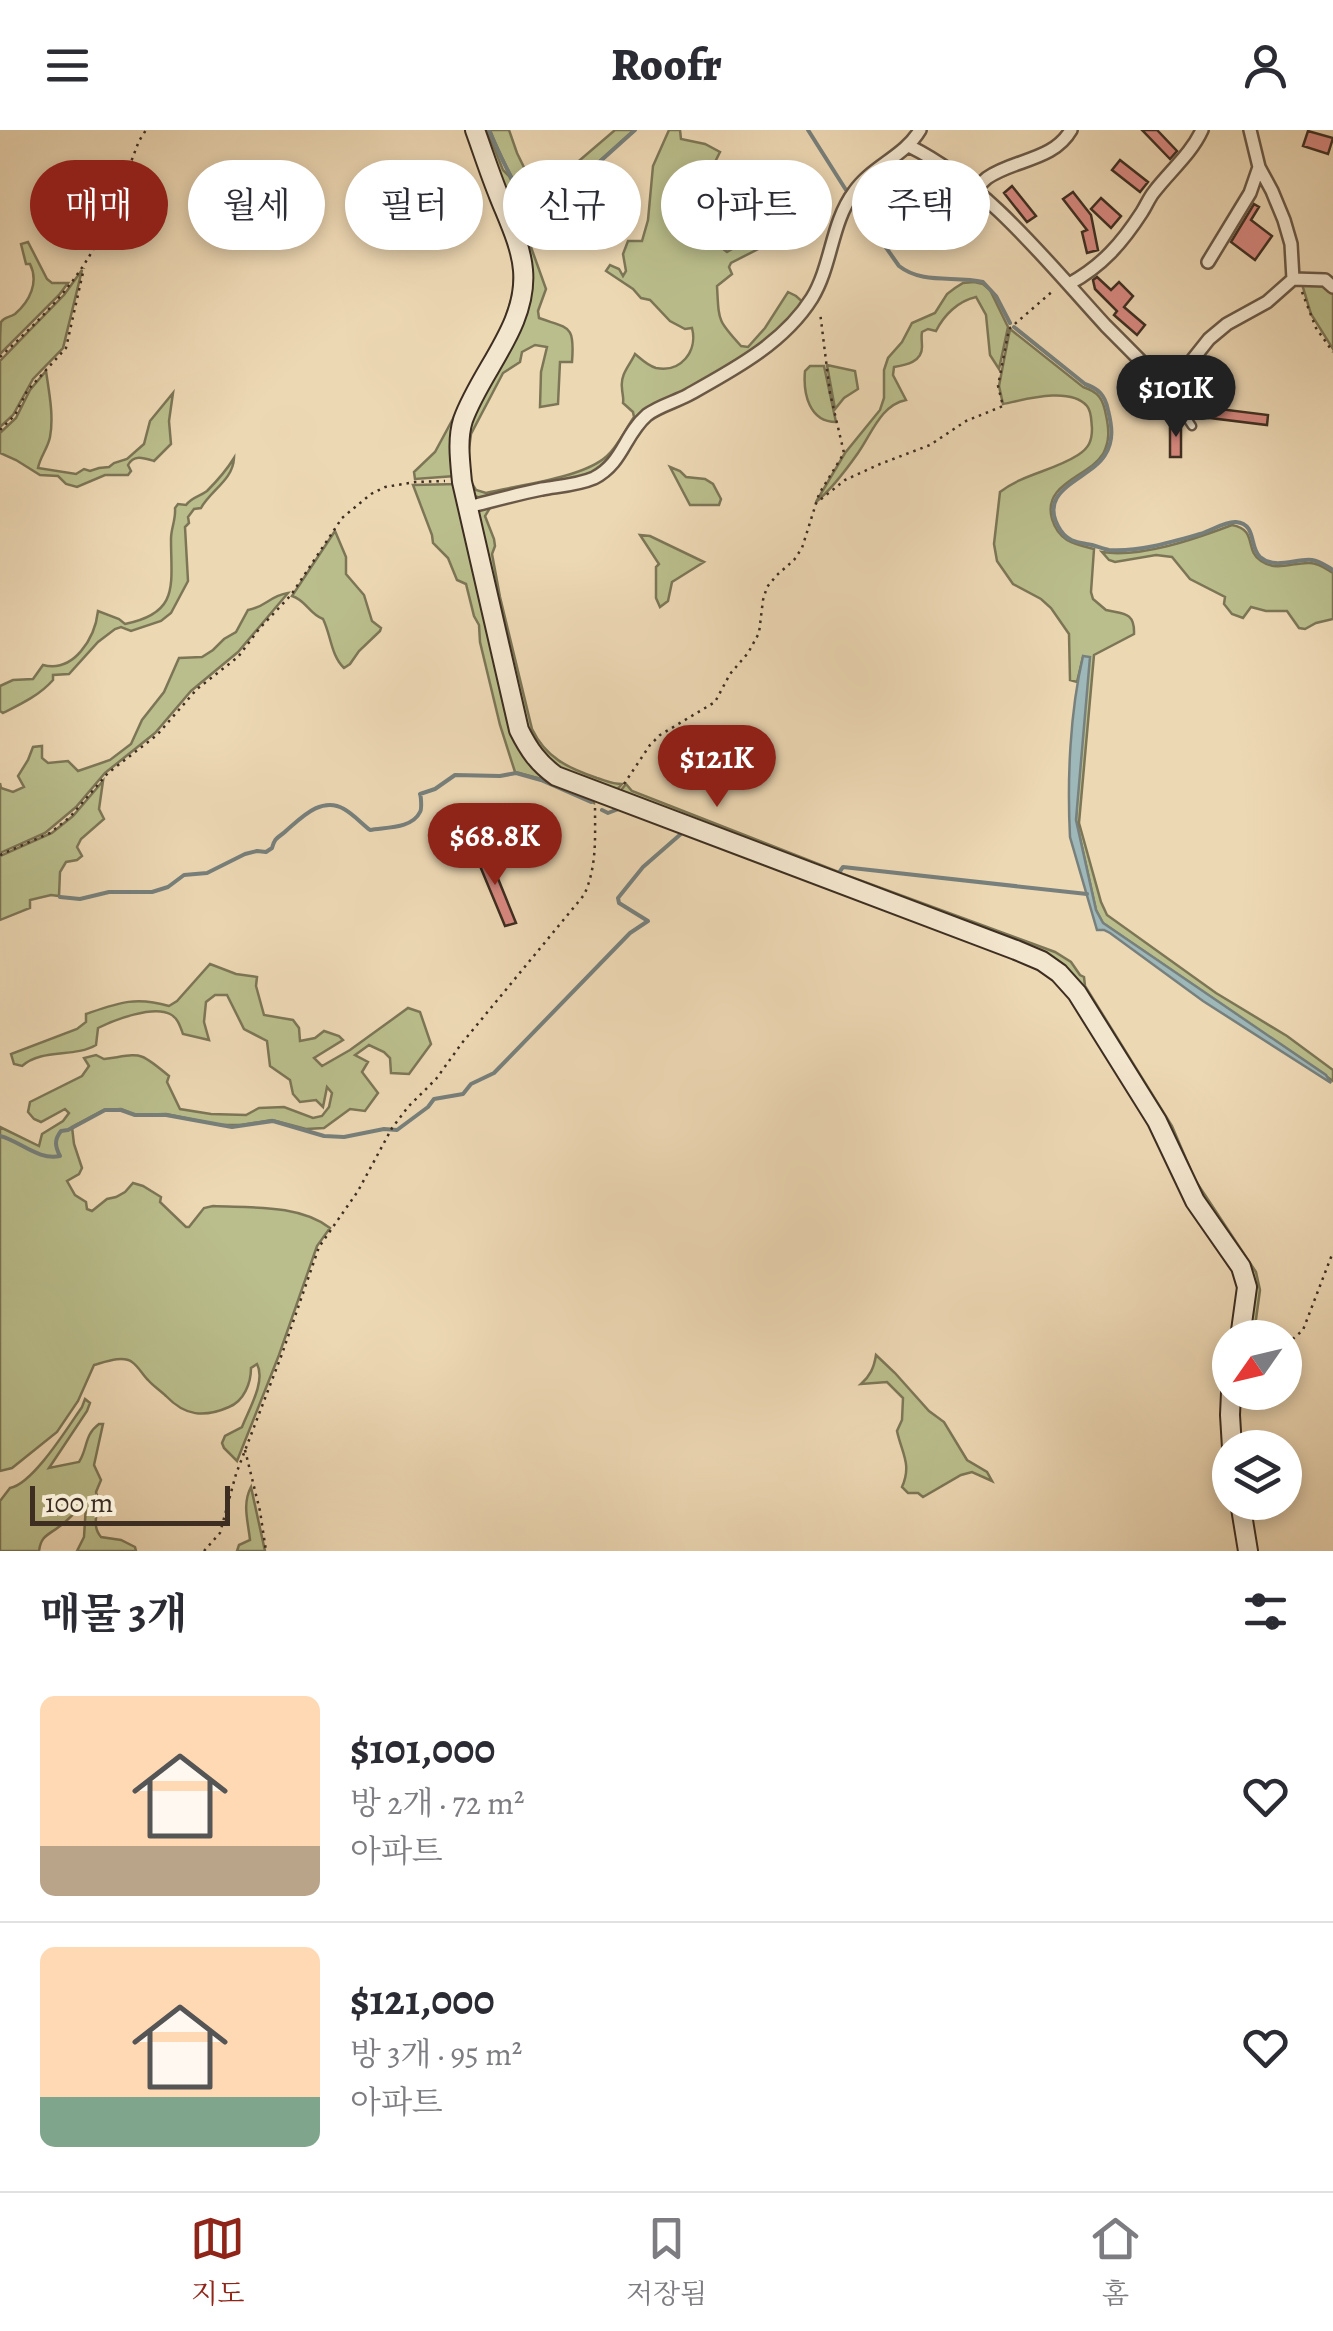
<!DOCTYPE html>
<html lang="ko">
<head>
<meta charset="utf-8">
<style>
  :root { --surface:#fff; --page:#f7f7f7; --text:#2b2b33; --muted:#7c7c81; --line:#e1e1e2; --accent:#8f2418 }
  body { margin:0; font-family:Alegreya,"Noto Serif KR",serif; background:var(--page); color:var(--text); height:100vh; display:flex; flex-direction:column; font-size:38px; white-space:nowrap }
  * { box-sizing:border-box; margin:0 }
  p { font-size:32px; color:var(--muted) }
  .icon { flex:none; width:55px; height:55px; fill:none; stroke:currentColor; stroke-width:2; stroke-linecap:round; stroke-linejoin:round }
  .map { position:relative; height:1421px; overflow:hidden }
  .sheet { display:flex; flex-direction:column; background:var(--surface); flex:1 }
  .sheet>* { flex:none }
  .top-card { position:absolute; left:30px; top:30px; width:1275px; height:90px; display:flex; gap:20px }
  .needle { width:65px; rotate:236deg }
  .fabs { position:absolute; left:1212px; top:1190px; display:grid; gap:20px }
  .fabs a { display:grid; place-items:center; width:90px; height:90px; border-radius:50%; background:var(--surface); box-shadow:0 5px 15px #0003; font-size:50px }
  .scale { position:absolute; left:30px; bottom:25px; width:200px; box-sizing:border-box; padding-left:10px; border:5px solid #3d2e21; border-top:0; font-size:28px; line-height:35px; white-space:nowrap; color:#3d2e21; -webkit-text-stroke:8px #f3e6ce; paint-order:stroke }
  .price { position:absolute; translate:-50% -85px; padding:0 22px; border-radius:35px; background:var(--accent); color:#fff; font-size:32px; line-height:65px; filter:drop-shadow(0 2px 5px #0008) }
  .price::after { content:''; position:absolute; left:50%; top:60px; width:30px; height:22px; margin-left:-15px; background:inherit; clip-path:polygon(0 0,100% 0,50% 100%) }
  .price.active { background:#222; color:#fff }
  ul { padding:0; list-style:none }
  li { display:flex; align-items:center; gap:30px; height:250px; padding:0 40px }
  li+li { border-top:2px solid var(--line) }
  li span { display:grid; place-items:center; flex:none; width:280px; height:200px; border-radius:15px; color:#555 }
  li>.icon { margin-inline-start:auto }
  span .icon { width:120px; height:120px; fill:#fffc; stroke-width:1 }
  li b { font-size:42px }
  h2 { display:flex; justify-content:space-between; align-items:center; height:120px; padding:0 40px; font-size:42px }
  .pill { padding:0 35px; border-radius:45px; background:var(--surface); box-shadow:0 5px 15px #0003; font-size:35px; line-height:90px }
  .pill.active { background:var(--accent); color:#fff }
  header { display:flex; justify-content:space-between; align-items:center; height:130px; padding:0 40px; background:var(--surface); font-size:45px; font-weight:800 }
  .menu { display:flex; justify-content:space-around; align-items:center; height:140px; border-top:2px solid var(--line); background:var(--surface); font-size:28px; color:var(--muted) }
  .menu a { display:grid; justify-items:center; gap:5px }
  .menu .active { color:var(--accent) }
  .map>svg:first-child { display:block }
</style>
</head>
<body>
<header><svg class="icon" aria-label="menu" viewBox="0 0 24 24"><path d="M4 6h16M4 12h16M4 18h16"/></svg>Roofr<svg class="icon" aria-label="person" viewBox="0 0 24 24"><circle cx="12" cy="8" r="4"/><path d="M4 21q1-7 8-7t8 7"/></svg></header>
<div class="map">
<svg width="1333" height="1421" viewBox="0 0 1333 1421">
  <rect width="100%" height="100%" fill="#edd8b4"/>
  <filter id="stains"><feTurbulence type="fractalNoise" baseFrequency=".002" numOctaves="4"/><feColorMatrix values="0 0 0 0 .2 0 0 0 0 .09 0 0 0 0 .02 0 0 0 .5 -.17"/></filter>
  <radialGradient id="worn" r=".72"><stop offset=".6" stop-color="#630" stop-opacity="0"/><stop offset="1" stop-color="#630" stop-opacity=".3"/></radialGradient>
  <path fill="#babe8c" stroke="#7c7656" stroke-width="2.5" d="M479 0H487L503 40 509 46 529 85 522 92 546 159 538 181 539 188C569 199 575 194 572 232H560L558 274 540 277 541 242 547 217 535 215 522 222 520 232 503 243 471 304 468 326 471 352 476 360 486 363C519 355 583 348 607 326 618 316 625 300 634 287L633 282 623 273C624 268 622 263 622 258 620 244 630 235 635 224 641 229 648 236 656 238 681 243 698 221 692 198L685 199 670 191 650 170 641 168 633 159 606 141 610 135 619 139 623 146 626 141 623 124 628 111H642L648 90 653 36 669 0H680L681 9 705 14 720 22 712 38 688 37 681 45 683 53 692 59 734 61 751 65 771 58 782 60 777 70 784 87 776 95 765 96 757 93 736 96 713 91 708 96 707 110 714 112 727 122 744 112 747 101 753 99 761 109 762 117 731 133 729 137 732 144 717 156C719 191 717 190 741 216L748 217 765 198 788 162 796 166 805 174 782 200 735 234 661 274 618 323 590 346 483 369 472 365 463 308 528 163Z
    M490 0H509L517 23 538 66 615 0H634L545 80 534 85 531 84C516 55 501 29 490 0Z
    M28 112 47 149 52 153H68L59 165 0 224C0 216 0 200 1 192 5 186 9 188 15 184 30 171 39 152 30 134H26L21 114Z
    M515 122 517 168 490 227 455 346 415 349 414 342 435 322 503 196 513 164Z
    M82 140 63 218 33 249 13 285 0 297V231L64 165Z
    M974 152 983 154 990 160 1008 197 999 239 990 225 986 185 976 167C958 171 944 185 936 201L928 199 922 202C921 207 922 211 922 217 922 232 906 235 894 237L893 245 906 270C881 275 872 303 858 323 846 340 832 359 816 372L845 323 880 280 884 268V240L888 228 902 212 912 193 935 183 947 164 955 158 963 153Z
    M1302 154 1324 155 1333 161V219L1311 184Z
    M1010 199 1083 257C1099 262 1103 269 1106 285 1109 299 1110 311 1103 324 1089 347 1042 353 1052 389 1059 412 1075 414 1094 419L1091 462 1093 469 1106 480C1122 484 1135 481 1134 504L1094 525 1079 693 1101 772 1107 785 1216 863 1287 906 1333 940V951L1103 793 1096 780 1076 690 1083 527 1077 552 1070 550 1069 504 1051 478 1041 469 1013 454 997 431 994 414 1000 362C1023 344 1053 341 1078 325 1089 318 1092 311 1092 298 1091 291 1092 282 1087 276 1070 256 1023 270 1003 274L999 256Z
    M827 235 855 241 858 259 844 268 835 279Z
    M810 236H824L836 292C809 292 803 263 805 241Z
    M46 241C49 262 54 286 50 307 48 318 40 327 38 338L76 344 84 339 90 341 99 338 109 337 114 333 127 329 144 314 150 291 173 263 169 291 171 314 154 331C144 328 134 324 128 335L131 341 128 345H105L77 357 66 354 58 346 40 345 16 330 0 323V303L16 288 30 260Z
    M234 328C233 350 211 360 201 378L194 379 188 387 189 393 185 397 188 451 171 483 161 491 131 501 121 497 115 499 98 512 69 544 53 545V550C40 565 21 574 3 583L0 581V556L13 550 33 549 43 535C74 543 95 508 98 481L119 489 125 494C180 483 171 455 171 409 171 398 176 390 175 378L178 374 186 375C192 367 199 367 207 361 217 351 226 341 234 328Z
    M670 337 680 341 686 347 705 349 713 354 721 369 719 375H690Z
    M459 354 528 621 594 662V673L541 649 515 642 500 595 480 512 479 495 474 486 466 454 457 450 448 428 433 413 432 405 413 355Z
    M493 373 485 386 494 409 495 416 492 424 500 467 532 599C546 628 568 638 597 648 607 651 612 654 622 654L614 663 559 641 528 608 474 380Z
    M1232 395C1258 400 1244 420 1261 431 1277 442 1293 432 1310 433 1319 433 1326 439 1333 443V489L1316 493 1305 499 1299 498 1287 481H1266L1251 477 1243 488 1232 484 1224 474 1225 467 1190 449 1172 427 1156 425 1115 432 1109 430 1102 422C1141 428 1195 409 1232 395Z
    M335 401 346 427V444L364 465 372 491 381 498 380 501 359 521 350 534 344 538C331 526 331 505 323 489 309 484 306 470 292 466Z
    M640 405 650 406 704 432 672 452 668 471 660 477 656 468V437L659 434Z
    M288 463 238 522 191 561 155 603 105 643 76 677 45 703 0 723V653L1 658 13 662 24 657 18 646 28 630 33 617 42 616V628L48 633 68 631 78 641 110 630 131 614 142 590 164 562 179 528 202 527 213 520 224 509 236 502 248 480C266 477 269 466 288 463Z
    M103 651 99 679 104 689 81 709 77 717 82 726 77 730 66 732 60 742 59 766 51 765 30 770V778L0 790V726L52 703 73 686Z
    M626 654 632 661 839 742 837 745 840 743 1055 822 1071 832 1080 845 1084 847 1085 856 1172 996 1195 1050 1256 1142 1260 1160 1254 1204 1249 1203V1169L1065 844 618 664Z
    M210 834 236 844 257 847 256 856 264 885 293 890 299 898 300 911 315 908 324 901 339 906 343 910 314 928 322 936 350 920 408 878 420 882 431 914 409 944 391 943 390 928 384 922 369 915 355 925 368 932 362 942 378 963 365 981 350 979 324 998 306 999 272 990 241 995H220L166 984 135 985 121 979 104 980 72 997 74 1014 82 1038 79 1044 67 1051 75 1065 86 1072 87 1079 92 1081 107 1069 116 1067 125 1062 133 1053 143 1056 161 1067 160 1072 186 1097H189L204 1078 213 1076C250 1078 299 1074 330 1098L317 1116 279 1225 237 1331 224 1318 222 1313 225 1306 242 1297C249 1279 266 1251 257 1234L251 1238C251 1253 244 1271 229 1277 204 1288 185 1286 166 1266 160 1260 153 1256 148 1250 143 1245 138 1236 132 1232 123 1225 105 1232 94 1235L78 1271 57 1302 12 1338 0 1341V997L39 1016 42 1004 63 991 69 983 65 979 41 992 34 989 28 982 30 972 82 946 89 936 84 928 96 925 104 929C142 924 138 920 169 946L167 952 180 979 211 984 246 985 259 978 284 977 313 988 322 986 329 977 332 963 327 957 323 977 316 970 300 972 293 964 290 950 270 936 267 911 244 899 227 865H215L206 872 204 892 209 910 183 904C180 896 178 888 170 884 153 875 114 890 98 898L96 915C74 928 42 918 22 936L14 934 11 924 77 899 86 892V884C118 873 135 866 169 876L177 871Z
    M876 1225 895 1243 929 1281 944 1292 967 1330 987 1342 992 1351 972 1342 961 1345 923 1367 918 1363H908L902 1357C912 1334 902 1324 897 1301L902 1290 903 1268 887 1252 861 1254C870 1246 874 1238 876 1225Z
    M85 1269 90 1273 87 1281 49 1338 79 1332C88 1318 84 1305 99 1294H103L94 1335 101 1350 96 1362C102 1378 89 1393 101 1407L121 1410 135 1417 136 1421H77L84 1407 86 1375C74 1381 70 1389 60 1396 49 1405 41 1405 39 1421H0V1371L10 1358C33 1354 68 1297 82 1277Z
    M251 1357 265 1421H237L239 1415 250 1410C248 1391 242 1374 251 1357Z"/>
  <path fill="#9eb7b9" stroke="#77807c" stroke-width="2.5" d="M1083 526 1090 527 1076 690 1096 780 1103 793 1326 945 1331 953 1203 871 1110 803 1104 800H1097L1070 707C1067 649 1070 582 1083 526Z"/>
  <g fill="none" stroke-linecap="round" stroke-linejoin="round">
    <path stroke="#77807c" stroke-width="4" d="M489 0C501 30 516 56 530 84L535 86 546 80 635 0
      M808 0 846 60
      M854 72 899 136C923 155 955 145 983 152L996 166 1010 193
      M1014 197 1085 254C1099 259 1105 265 1108 280 1112 296 1114 311 1105 325 1090 350 1033 359 1061 401 1068 411 1076 412 1087 414 1095 415 1102 419 1109 420 1139 422 1172 412 1200 404 1211 401 1225 391 1236 392 1257 394 1249 417 1260 427 1275 440 1296 428 1312 430 1320 431 1326 436 1333 440
      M602 680 608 683 621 678
      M838 744 843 737 1087 764
      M60 767 80 769 109 762H152L168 757 184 745 207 743 245 724 257 721 266 722 272 718C275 706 279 708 287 700 302 687 322 666 344 679 353 684 361 693 370 700 385 697 412 699 420 682 422 679 421 666 420 664L435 659 455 645 500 646 516 643 541 650 591 672
      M0 1006C20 1011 39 1031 60 1026 55 1016 54 1010 61 1001L68 1000 105 980H121L135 985H166L232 997 273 991 324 1006 344 1007 384 999 397 1000 428 977 434 969 463 964 471 954 494 943 630 803 648 791 619 773 618 768 643 737 682 703"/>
  </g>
  <path fill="#d88880" stroke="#3d2e21" stroke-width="2.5" d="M1142 0H1157L1177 21 1170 29Z
    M1308 1 1333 8 1328 24 1303 16Z
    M1120 30 1148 52 1140 62 1112 40Z
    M1012 56 1036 86 1027 92 1004 63Z
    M1073 62 1091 85 1098 120 1087 123 1082 102 1087 100 1063 69Z
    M1101 68 1121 86 1111 98 1091 79Z
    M1254 74 1259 77 1251 90 1272 106 1255 130 1231 112Z
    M1097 147 1111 160 1119 152 1133 166 1124 177 1145 195 1137 205 1114 185 1117 181 1095 159 1093 150Z
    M1189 258 1216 261 1214 276 1219 277V279L1268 285 1267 295 1194 286 1189 279Z
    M1170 292H1181V327H1170Z
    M486 719 516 793 505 796 475 724Z"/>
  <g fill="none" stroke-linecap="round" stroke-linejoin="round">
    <defs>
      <path id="lane" d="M1165 256 1192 296"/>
      <path id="street" d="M909 16C988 55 1048 133 1106 196 1126 216 1146 236 1165 256L1174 253 1209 209 1227 194 1267 172 1293 149 1291 114 1284 90 1272 61 1259 37 1250 0
        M975 60C979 56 982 52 987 48 1014 29 1053 31 1071 0
        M1208 132 1250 63 1259 37
        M1293 149 1325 150 1333 157
        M1069 154C1102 136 1122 113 1142 82 1146 76 1149 68 1154 62 1170 41 1191 24 1202 0
        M468 377C492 371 517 364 542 359 559 356 578 355 594 348 623 333 624 305 647 285 659 276 675 272 688 265 733 240 784 213 812 168 832 135 831 93 854 62 872 36 904 27 920 0"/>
      <path id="secondary" d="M475 0C483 22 490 44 499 66 508 89 521 115 523 140 528 195 481 240 463 290 457 309 460 331 462 352L519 600C529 620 538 633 556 646L1016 820 1042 831 1059 843 1077 863 1157 991 1195 1071 1241 1137 1247 1157 1240 1208
        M1231 1262 1230 1285 1232 1318
        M1240 1372 1248 1421"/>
    </defs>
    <use href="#lane" stroke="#695846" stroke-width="11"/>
    <use href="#street" stroke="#695846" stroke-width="16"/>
    <use href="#secondary" stroke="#3d2e21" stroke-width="22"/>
    <path stroke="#3d2e21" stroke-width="2.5" stroke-dasharray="2.5 5" stroke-linecap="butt" d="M1302 162 1316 198 1333 222
      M0 227C31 198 62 169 85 133 109 96 123 52 139 11L146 0
      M0 300 15 285 27 261 66 218 84 138
      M815 374 845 350 880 334 930 315 966 291 1003 276 998 256 1009 199 1054 160
      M624 654 650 615 660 605 715 572 730 544 748 523 759 503 763 470 767 457 777 445 794 430 802 418 819 364 844 323 830 263 820 182
      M0 725 50 703 70 687 108 643 157 605 197 559 238 527 259 499 291 465 342 388 371 364 385 357 415 352 445 351
      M1285 1210 1294 1208 1303 1200 1333 1122
      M245 1320 260 1381 266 1421
      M204 1421 220 1403 236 1344 282 1224 319 1117 358 1061 392 998 408 977 436 949 462 913 584 765C597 737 595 708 595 678"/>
    <use href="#lane" stroke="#f3e6ce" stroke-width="6"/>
    <use href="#street" stroke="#f3e6ce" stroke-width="11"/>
    <use href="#secondary" stroke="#f3e6ce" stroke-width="18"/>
  </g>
  <rect width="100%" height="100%" filter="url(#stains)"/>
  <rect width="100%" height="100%" fill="url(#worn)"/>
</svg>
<div class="fabs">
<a><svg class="needle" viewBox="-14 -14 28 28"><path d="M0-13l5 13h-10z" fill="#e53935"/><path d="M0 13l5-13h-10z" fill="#7c7c81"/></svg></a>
<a><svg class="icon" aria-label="layers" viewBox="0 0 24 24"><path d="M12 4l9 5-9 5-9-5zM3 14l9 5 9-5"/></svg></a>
</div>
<div class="scale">100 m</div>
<b class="price active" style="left:1176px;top:310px">$101K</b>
<b class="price" style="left:717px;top:680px">$121K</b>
<b class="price" style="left:495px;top:758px">$68.8K</b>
<div class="top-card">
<a class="pill active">매매</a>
<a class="pill">월세</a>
<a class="pill">필터</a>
<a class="pill">신규</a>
<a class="pill">아파트</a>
<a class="pill">주택</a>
</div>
</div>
<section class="sheet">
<h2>매물 3개<svg class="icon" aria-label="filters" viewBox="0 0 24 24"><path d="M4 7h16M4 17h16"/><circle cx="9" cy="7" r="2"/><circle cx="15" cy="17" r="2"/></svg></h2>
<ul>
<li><span style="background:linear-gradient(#ffd9b3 75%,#b9a48a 0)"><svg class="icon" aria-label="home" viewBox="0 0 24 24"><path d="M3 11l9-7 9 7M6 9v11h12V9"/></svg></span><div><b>$101,000</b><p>방 2개 · 72 m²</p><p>아파트</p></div><svg class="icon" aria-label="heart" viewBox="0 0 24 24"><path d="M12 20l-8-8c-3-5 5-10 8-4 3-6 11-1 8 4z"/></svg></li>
<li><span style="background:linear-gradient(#ffd9b3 75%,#7fa58c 0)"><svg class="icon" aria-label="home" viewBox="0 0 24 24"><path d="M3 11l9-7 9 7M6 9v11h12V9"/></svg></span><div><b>$121,000</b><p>방 3개 · 95 m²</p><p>아파트</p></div><svg class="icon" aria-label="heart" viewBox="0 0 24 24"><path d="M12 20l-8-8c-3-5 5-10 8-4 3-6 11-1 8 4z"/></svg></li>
</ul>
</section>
<nav class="menu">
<a class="active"><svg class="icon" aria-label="map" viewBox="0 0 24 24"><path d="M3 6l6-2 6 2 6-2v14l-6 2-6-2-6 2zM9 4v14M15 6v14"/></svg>지도</a>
<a><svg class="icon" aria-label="saved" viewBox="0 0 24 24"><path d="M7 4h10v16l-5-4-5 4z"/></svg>저장됨</a>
<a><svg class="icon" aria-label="home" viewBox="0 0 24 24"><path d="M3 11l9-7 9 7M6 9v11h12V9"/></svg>홈</a>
</nav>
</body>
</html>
